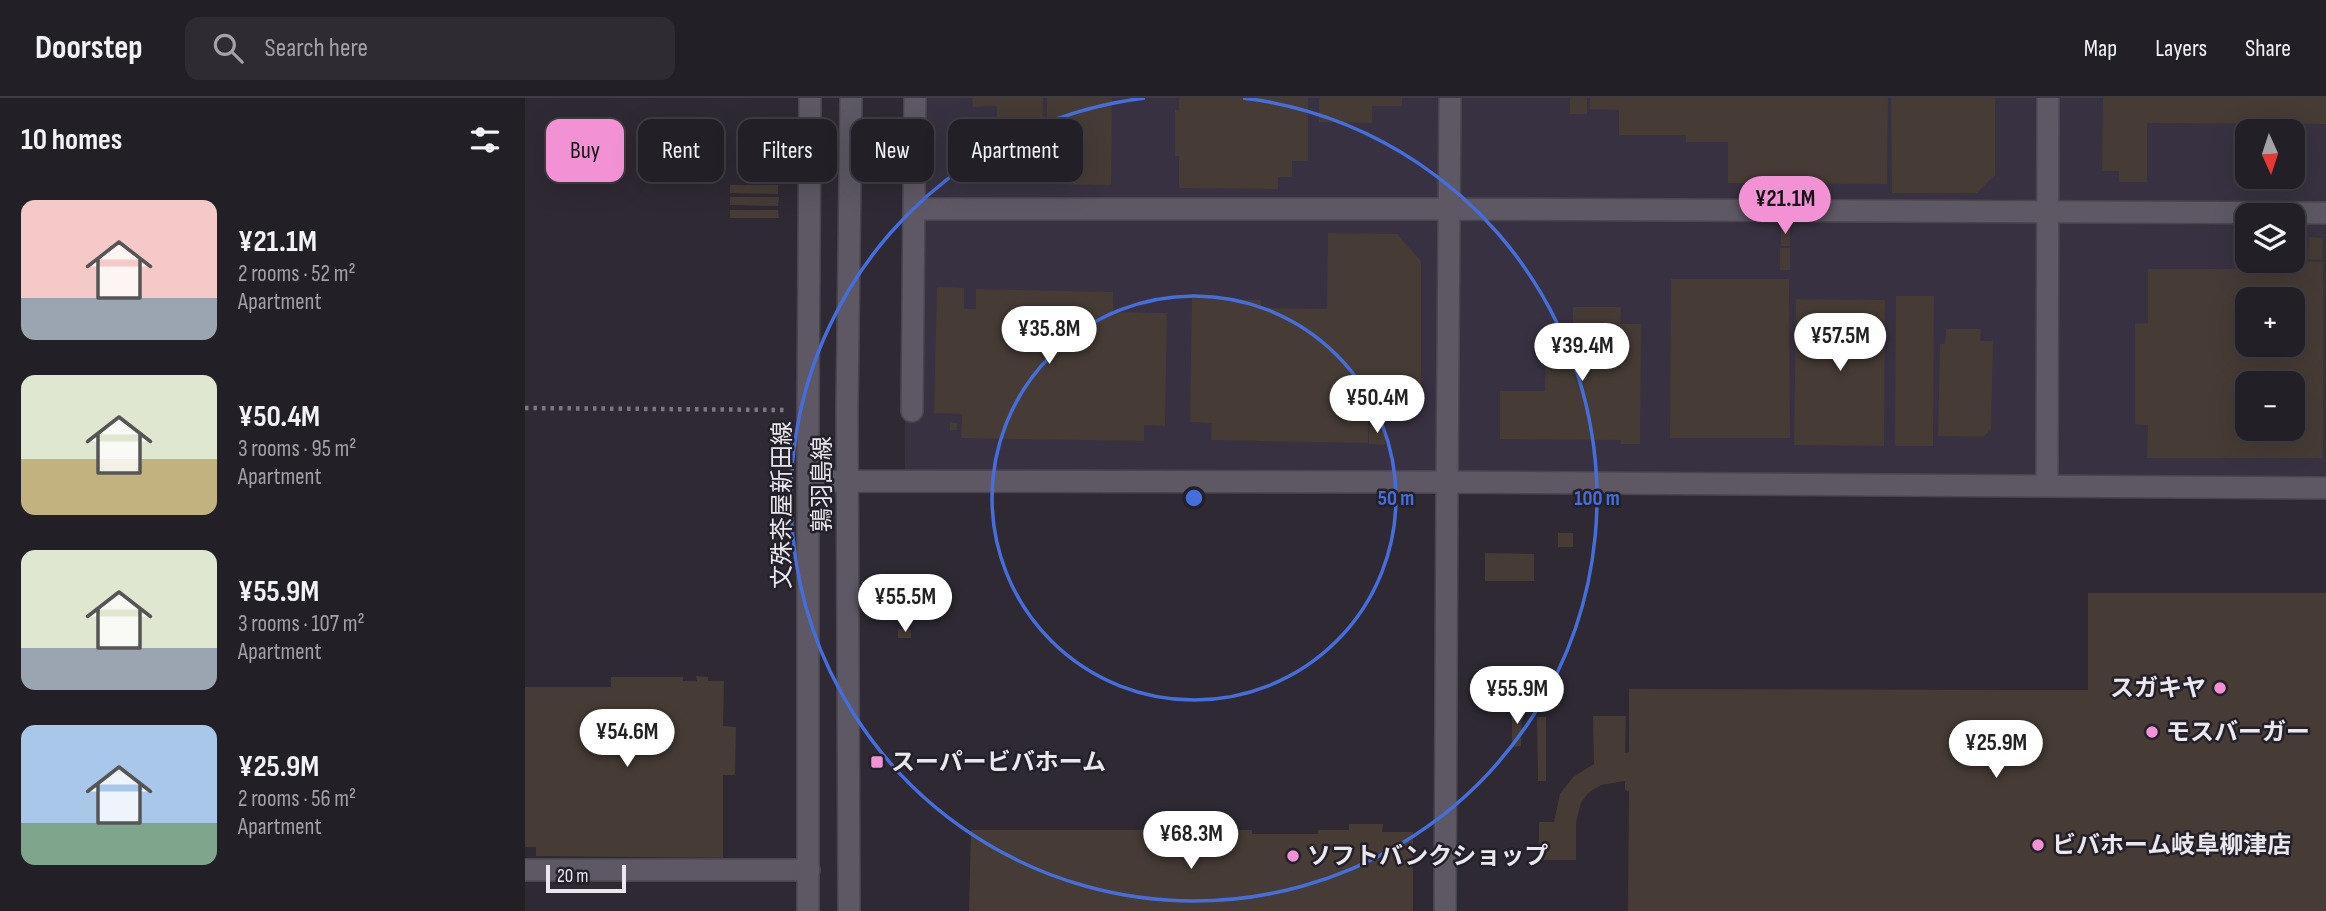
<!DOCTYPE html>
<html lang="en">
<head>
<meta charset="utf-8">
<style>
  :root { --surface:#221f26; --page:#2e2c32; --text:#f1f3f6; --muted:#a2a2a7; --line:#3f3d43; --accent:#f391d5 }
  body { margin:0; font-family:"Sofia Sans Condensed","Noto Sans JP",sans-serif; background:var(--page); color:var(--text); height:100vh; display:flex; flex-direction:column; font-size:26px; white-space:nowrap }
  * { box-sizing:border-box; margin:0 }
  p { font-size:23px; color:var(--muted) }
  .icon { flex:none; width:38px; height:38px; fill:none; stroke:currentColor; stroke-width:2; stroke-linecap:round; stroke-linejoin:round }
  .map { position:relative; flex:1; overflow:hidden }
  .drawer { display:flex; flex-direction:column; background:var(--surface); width:525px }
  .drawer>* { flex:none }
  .top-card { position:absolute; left:21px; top:21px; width:665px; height:63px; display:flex; gap:14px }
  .needle { width:46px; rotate:177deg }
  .tools { position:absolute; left:1710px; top:21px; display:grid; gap:14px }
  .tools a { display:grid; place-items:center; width:70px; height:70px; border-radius:14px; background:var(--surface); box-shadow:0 7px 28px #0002,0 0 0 2px var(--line); font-size:35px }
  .scale { position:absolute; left:21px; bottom:18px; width:80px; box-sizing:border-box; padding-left:7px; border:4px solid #eae7ee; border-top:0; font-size:19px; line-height:24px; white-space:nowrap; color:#eae7ee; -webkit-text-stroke:5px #242029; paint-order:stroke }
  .price { position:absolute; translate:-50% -60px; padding:0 16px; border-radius:24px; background:#fff; color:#222; font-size:23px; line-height:46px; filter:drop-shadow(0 2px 4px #0008) }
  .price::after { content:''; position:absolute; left:50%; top:42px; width:21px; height:16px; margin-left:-10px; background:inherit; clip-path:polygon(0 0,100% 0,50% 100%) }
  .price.active { background:var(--accent); color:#111 }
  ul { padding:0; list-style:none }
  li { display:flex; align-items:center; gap:21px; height:175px; padding:0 21px }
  li span { display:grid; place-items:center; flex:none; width:196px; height:140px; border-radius:14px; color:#555 }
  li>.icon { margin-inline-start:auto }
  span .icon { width:84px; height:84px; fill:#fffc; stroke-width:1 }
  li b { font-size:30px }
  h2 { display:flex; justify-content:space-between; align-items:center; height:84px; padding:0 21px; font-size:30px }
  .pill { padding:0 24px; border-radius:14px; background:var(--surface); box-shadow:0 7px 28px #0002,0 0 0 2px var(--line); font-size:24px; line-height:63px }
  .pill.active { background:var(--accent); color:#111 }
  header { display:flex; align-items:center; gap:42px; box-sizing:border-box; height:98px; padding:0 35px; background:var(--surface); border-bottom:2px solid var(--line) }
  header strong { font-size:33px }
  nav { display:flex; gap:38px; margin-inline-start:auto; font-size:24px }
  .search { width:490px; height:63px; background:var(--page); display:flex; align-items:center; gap:18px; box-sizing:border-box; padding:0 24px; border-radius:14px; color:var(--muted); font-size:26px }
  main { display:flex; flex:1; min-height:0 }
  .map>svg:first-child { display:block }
</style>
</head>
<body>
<header>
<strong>Doorstep</strong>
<div class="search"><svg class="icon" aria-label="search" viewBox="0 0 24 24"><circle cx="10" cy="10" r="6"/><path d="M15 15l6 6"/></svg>Search here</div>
<nav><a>Map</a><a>Layers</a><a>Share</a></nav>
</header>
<main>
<section class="drawer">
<h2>10 homes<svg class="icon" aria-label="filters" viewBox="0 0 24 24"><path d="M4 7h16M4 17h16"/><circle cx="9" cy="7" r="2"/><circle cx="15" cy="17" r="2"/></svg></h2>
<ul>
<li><span style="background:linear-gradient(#f6c9c9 70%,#9aa5b1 0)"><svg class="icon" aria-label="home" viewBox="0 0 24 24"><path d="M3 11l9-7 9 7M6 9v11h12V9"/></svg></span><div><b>¥21.1M</b><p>2 rooms · 52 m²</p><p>Apartment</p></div></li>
<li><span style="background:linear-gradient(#dfe7d0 60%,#c2b280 0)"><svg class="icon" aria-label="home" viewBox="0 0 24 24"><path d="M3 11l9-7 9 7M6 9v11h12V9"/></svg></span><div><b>¥50.4M</b><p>3 rooms · 95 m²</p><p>Apartment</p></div></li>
<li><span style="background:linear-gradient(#dfe7d0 70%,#9aa5b1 0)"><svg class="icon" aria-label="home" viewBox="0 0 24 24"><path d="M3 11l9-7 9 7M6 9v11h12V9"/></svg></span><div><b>¥55.9M</b><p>3 rooms · 107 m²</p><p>Apartment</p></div></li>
<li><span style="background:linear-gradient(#a9c7e8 70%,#7fa58c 0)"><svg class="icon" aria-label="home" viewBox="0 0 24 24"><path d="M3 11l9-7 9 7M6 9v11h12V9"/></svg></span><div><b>¥25.9M</b><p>2 rooms · 56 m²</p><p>Apartment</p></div></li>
</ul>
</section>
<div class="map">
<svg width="1801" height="813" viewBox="0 0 1801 813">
  <rect width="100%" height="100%" fill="#2e2933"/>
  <path fill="#383141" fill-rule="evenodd" d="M379 0H1801V379L380 371ZM1722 33H1768V79H1722ZM1722 117H1768V163H1722ZM1722 201H1768V247H1722ZM1722 285H1768V331H1722Z"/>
  <path fill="#463b35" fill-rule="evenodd" d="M447 0H518L517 50 472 51V8L448 9Z
    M522 0H587L586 87 521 86Z
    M654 0H783V63H767V79H753V91L654 90V58H650V12H654Z
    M794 0H877V8H847V25L794 24Z
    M1045 0H1062V16H1045Z
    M1065 0H1363L1362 86 1203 85V44H1161V37H1094V12L1065 11Z
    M1366 0H1470V77L1452 95H1367Z
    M1578 0H1801V26L1622 25V84H1594V73H1577Z
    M506 53H517V86H506Z
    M205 87H253V96L205 95Z
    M205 99H254L253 108 205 107Z
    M205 112H253L254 120H205Z
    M1256 127H1265V148H1256Z
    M803 135 872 136 896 163V311H891L890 318 843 317V345L686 342 687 325 665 324 667 200 736 202V210L802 211Z
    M1784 139 1798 140 1797 162 1783 161Z
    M1255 150H1265V172H1255Z
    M1760 164H1798V360H1622L1623 327 1610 326V226L1623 225V171H1760ZM1722 201H1768V247H1722ZM1722 285H1768V331H1722Z
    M1146 181H1264L1265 340H1145Z
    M412 189 439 190V211H451V191L588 194V214L642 215 640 328 619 327V343L436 340 437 316 409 315Z
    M1371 198H1409L1408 348H1370Z
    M1271 201 1360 202 1359 348 1269 347Z
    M1048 209H1096L1095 226H1116L1115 346H1096V342L975 341V293H1020L1021 225H1048Z
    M1421 231H1456L1455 243H1468L1466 331 1458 339 1413 338 1415 246H1420Z
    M425 324 432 325V332H425Z
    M844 326H852V329H861L860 347 844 346Z
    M1033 435H1048V449H1033Z
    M960 455 1009 456V483H960Z
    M1563 495H1801V813H1103L1104 693 1100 692V683L1076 687 1063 695 1056 705 1051 724V762H1014V724H1029L1035 696 1048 679 1069 666 1068 618H1101L1100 655 1104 654V591L1563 592Z
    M373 531H386V540H373Z
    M171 578 183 579V583H199L198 628 211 629 210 677H198V760L11 758V749H0V589H86V579H158V583H172Z
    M987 608H997L996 648 987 649Z
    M1012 619H1021V683H1013Z
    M824 726H858L857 734H888V813H444L446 732H727V736H793V732H824Z"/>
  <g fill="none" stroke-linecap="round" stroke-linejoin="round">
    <defs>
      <path id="street" d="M389 111H924L1801 115
        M387 313 390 0
        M922 384 925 0
        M0 772H284"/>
      <path id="secondary" d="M284 383 922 384 920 813
        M922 384 1801 390
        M1522 388 1523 0
        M283 813V312L285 0
        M324 813 322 312 326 0"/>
    </defs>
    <use href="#street" stroke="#49454e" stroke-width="24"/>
    <use href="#secondary" stroke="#49454e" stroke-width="24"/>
    <path stroke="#7b7780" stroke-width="4.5" stroke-dasharray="3.5 5" stroke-linecap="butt" d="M0 310 262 312"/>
    <use href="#street" stroke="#5d5863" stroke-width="21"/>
    <use href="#secondary" stroke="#5d5863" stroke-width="21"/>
  </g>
  <g fill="none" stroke="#466ddc" stroke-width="3.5">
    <circle cx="669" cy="400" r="202"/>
    <path d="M718 0A403 403 0 1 1 620 0"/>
  </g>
  <g fill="#f391d5" stroke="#242029" stroke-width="2.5">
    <circle cx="1695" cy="590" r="7"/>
    <circle cx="1627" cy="634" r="7"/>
    <rect x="345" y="657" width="14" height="14" rx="3.5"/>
    <circle cx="1513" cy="747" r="7"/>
    <circle cx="768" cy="758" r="7"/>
  </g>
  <g text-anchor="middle" stroke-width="5" stroke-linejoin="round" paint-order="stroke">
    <g font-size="24" fill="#eae7ee" stroke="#242029">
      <text transform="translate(297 386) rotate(-90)" y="8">鶉羽島線</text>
      <text transform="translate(257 407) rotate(-90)" y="8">文殊茶屋新田線</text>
    </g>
    <g font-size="24" font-weight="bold" fill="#eae7ee" stroke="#242029" text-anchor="start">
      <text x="1681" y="598" text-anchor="end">スガキヤ</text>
      <text x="1641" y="642">モスバーガー</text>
      <text x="366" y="672">スーパービバホーム</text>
      <text x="1527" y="755">ビバホーム岐阜柳津店</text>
      <text x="782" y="766">ソフトバンクショップ</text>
    </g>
  </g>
  <circle cx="669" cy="400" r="10" fill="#466ddc" stroke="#242029" stroke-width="3.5"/>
  <g font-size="21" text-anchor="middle" font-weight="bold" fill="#466ddc" stroke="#242029" stroke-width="5" stroke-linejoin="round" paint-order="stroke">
    <text x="871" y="407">50 m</text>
    <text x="1072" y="407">100 m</text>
  </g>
</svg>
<div class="tools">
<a><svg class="needle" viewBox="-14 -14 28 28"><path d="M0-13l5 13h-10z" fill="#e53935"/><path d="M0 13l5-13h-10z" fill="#a2a2a7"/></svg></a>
<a><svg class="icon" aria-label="layers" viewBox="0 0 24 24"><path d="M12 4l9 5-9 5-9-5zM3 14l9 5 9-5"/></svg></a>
<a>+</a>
<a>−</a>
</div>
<div class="scale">20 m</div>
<b class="price active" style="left:1260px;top:138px">¥21.1M</b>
<b class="price" style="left:524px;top:268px">¥35.8M</b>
<b class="price" style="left:1315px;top:275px">¥57.5M</b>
<b class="price" style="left:1057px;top:285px">¥39.4M</b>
<b class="price" style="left:852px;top:337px">¥50.4M</b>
<b class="price" style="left:380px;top:536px">¥55.5M</b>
<b class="price" style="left:992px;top:628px">¥55.9M</b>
<b class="price" style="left:102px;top:671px">¥54.6M</b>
<b class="price" style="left:1471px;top:682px">¥25.9M</b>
<b class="price" style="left:666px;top:773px">¥68.3M</b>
<div class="top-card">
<a class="pill active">Buy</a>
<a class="pill">Rent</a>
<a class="pill">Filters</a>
<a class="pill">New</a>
<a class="pill">Apartment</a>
</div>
</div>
</main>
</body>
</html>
